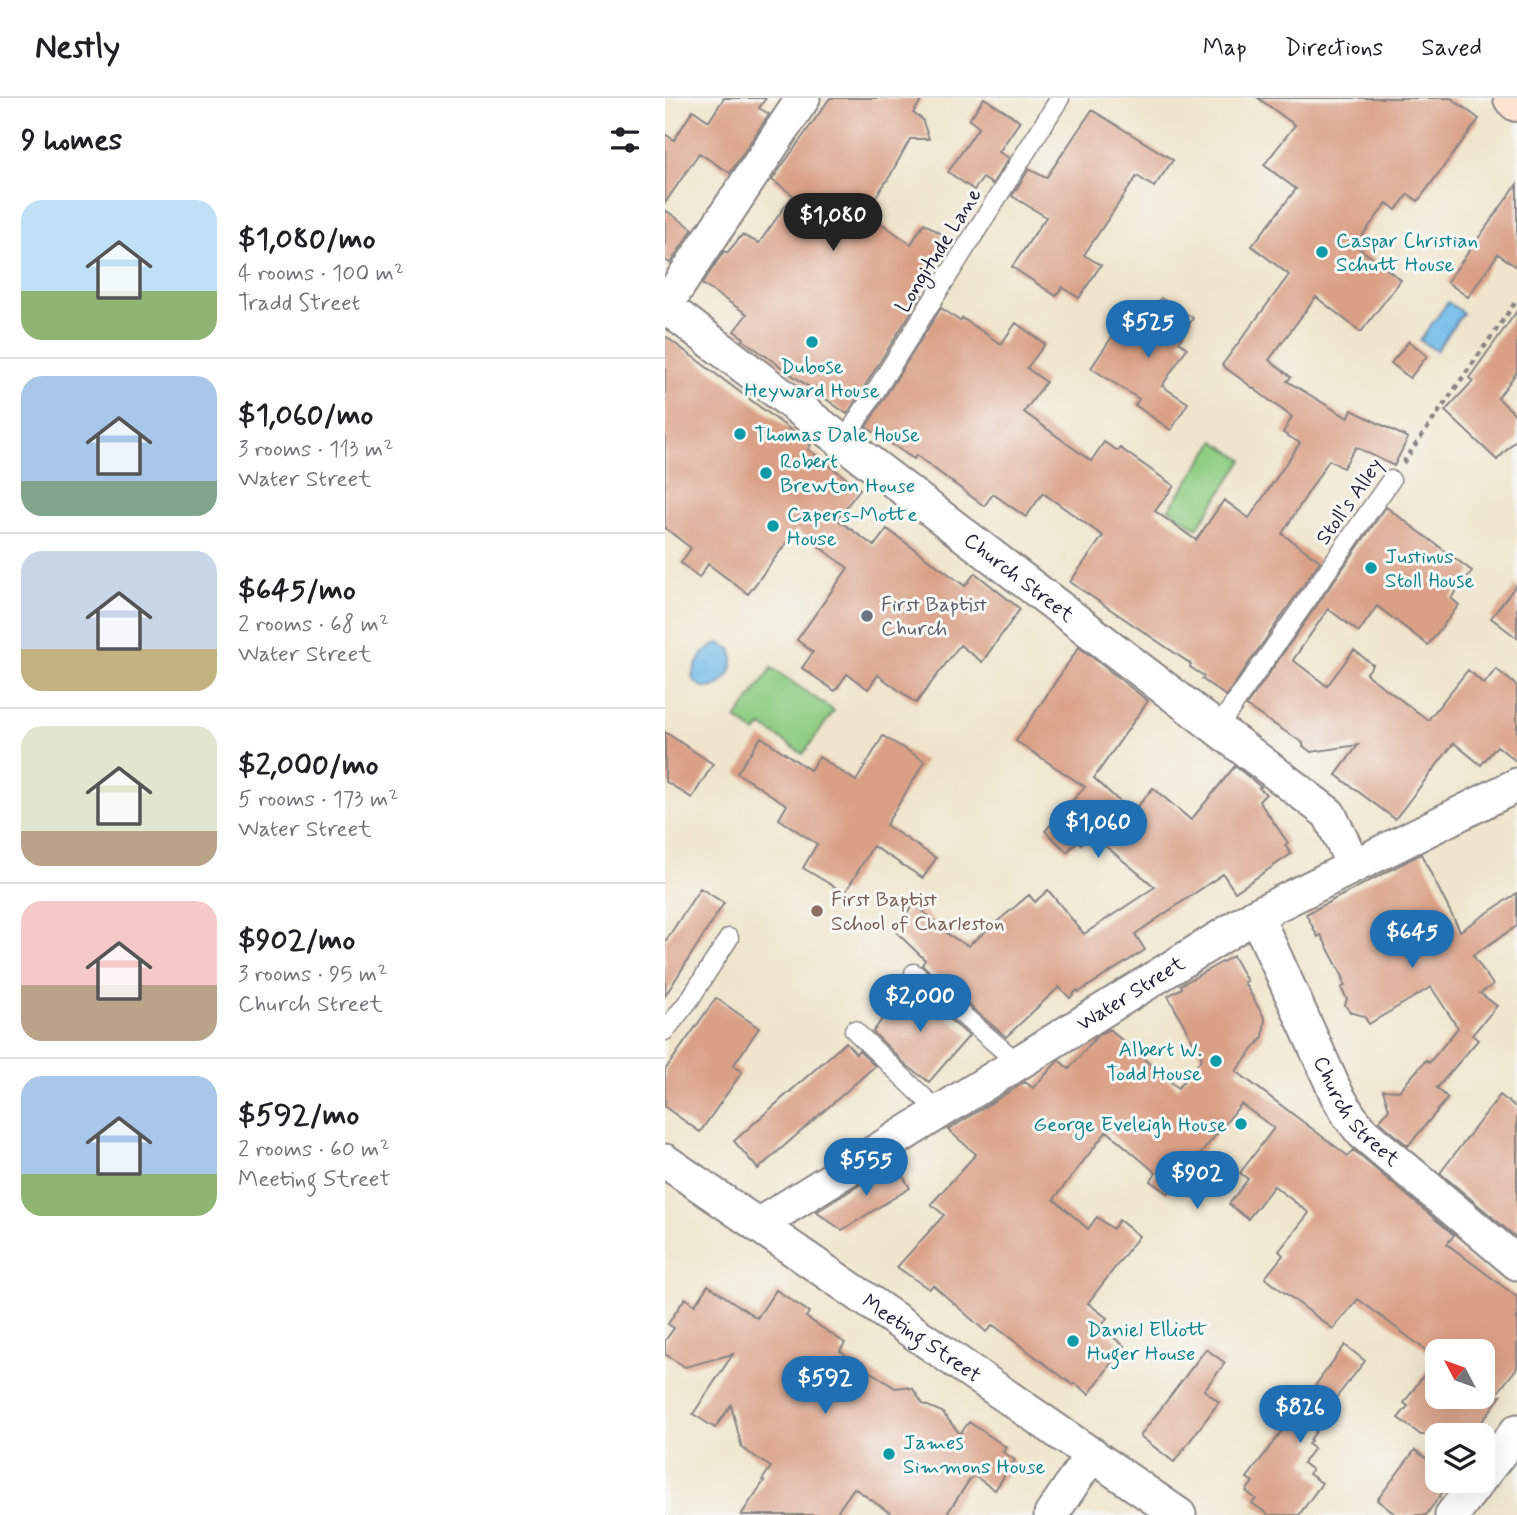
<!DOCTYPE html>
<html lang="en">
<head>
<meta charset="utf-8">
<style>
  :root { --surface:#fff; --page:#f6f6f6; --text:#202124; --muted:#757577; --line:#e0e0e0; --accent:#1f6fb2 }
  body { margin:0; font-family:Mynerve,sans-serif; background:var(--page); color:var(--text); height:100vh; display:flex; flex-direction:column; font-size:26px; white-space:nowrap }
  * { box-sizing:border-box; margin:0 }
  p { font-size:23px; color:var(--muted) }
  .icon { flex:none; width:38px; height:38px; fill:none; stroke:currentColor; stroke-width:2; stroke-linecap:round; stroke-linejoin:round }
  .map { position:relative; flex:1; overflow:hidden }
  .sheet { display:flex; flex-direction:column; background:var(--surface); width:665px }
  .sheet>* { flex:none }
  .needle { width:46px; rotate:311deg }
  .fabs { position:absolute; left:760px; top:1241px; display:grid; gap:14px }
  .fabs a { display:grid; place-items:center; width:70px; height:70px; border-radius:14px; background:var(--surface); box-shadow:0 7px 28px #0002; font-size:35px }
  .price { position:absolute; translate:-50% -60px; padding:0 16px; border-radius:24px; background:var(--accent); color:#fff; font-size:23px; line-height:46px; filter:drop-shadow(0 2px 4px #0008) }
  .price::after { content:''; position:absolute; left:50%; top:42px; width:21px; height:16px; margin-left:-10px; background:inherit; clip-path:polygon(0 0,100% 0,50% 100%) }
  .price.current { background:#222; color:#fff }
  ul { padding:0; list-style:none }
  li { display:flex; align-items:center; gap:21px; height:175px; padding:0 21px }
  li+li { border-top:2px solid var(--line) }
  li span { display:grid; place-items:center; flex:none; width:196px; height:140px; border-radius:21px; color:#555 }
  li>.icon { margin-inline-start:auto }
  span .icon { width:84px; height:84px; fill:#fffc; stroke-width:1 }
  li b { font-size:30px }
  h2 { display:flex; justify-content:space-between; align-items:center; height:84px; padding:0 21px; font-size:30px }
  header { display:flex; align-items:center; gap:42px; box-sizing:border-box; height:98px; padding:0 35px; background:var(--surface); border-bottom:2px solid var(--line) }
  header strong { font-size:33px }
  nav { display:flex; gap:38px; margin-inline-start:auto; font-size:24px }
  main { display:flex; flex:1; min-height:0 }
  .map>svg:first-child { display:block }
</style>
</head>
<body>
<header>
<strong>Nestly</strong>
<nav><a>Map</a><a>Directions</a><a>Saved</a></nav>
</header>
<main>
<section class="sheet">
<h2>9 homes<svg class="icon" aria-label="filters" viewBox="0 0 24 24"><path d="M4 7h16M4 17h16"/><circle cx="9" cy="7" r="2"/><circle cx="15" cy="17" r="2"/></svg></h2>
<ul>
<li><span style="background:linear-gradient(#bfe0f5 65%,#8fb573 0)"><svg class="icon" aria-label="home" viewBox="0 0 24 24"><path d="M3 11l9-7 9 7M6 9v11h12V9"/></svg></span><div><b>$1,080/mo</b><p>4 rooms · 100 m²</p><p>Tradd Street</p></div></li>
<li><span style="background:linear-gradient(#a9c7e8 75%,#7fa58c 0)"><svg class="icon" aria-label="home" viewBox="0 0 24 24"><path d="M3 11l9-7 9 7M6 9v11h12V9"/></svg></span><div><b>$1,060/mo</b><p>3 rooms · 113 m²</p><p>Water Street</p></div></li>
<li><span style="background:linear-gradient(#c9d6e8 70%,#c2b280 0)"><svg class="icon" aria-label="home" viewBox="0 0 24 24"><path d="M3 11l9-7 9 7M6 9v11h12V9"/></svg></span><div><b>$645/mo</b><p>2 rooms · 68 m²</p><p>Water Street</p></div></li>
<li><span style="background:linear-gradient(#dfe7d0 75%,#b9a48a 0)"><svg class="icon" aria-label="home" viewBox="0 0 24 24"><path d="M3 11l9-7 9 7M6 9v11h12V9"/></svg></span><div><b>$2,000/mo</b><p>5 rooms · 173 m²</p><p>Water Street</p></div></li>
<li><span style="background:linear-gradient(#f6c9c9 60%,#b9a48a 0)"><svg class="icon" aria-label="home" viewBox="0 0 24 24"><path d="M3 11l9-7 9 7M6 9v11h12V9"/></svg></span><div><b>$902/mo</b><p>3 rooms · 95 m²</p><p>Church Street</p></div></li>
<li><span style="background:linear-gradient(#a9c7e8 70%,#8fb573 0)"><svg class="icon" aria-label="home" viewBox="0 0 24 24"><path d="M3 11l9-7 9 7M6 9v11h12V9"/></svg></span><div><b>$592/mo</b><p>2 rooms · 60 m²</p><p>Meeting Street</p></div></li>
</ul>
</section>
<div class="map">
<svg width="852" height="1417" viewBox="0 0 852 1417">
  <rect width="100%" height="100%" fill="#f6f6f2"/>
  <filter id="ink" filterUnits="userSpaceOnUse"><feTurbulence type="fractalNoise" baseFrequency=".0143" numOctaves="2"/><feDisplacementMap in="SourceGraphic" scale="14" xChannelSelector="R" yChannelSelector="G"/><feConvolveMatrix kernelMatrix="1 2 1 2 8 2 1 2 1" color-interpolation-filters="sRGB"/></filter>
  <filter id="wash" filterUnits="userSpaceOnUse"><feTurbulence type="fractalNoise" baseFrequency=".00686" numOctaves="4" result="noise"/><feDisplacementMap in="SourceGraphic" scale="28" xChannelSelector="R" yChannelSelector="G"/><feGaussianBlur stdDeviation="1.57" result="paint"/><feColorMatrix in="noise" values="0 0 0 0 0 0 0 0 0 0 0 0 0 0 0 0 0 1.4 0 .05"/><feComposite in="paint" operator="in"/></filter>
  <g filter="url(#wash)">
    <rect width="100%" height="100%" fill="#f0e5cc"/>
    <path fill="#90ce84" stroke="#597860" stroke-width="2" d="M550 343 578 362 532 430 504 411Z
      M107 570 169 613 138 656 97 628 91 635 71 621Z"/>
    <path fill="#6ebae8" stroke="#486e92" stroke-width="2" d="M783 204 798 215 771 253 755 242Z
      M54 545 66 551C77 574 44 607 27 579 31 563 39 552 54 545Z"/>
    <g id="blocks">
      <path fill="#daa086" d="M59 0H101L94 10 104 16 65 75 34 55 0 105V36L9 42 28 12 44 23Z
        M165 0H258L248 15 257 21 264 41H245L225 78 200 114 246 146 259 125 285 142 251 193 257 197 182 316 78 242 79 240 69 233 82 216 37 186 59 153 62 155 77 137 94 145 128 97 107 82Z
        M319 0 355 23 334 54 344 60 327 86 318 80 309 92 283 74 314 29 304 22Z
        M593 0H786L814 21 753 103 743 96 731 112 722 105 690 147 736 182 696 234 651 199 604 262 626 279 622 283 683 320 687 312 743 340 729 368 691 349 678 370 664 362 617 436 655 463 561 598 537 581 539 578 525 569 526 566 405 484 438 438 378 395 361 419 328 396 319 408 251 357 249 361 201 329 276 210 295 223 297 220 336 246 351 225 380 246 362 270 381 284 359 314 426 363 439 344 453 353 455 350 509 388 490 413 531 442 559 402 584 420 635 345 618 335 627 319 557 267 624 177 587 148 631 91 599 67 630 27Z
        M427 12 508 62 489 89 472 78 419 157 436 167 414 200 397 189 391 198 347 169 381 119 347 98 364 71 381 80Z
        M852 86V169L833 156 803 199 782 184Z
        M0 112 28 131 5 165 0 162Z
        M496 200 528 220 514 244 522 250 497 288 523 305 506 332 470 307 474 301 426 270 465 212 482 223Z
        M852 213V274L833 300 852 318V341L832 362 780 313 808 283 804 280Z
        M0 238 146 347 143 351 195 391 172 421 209 448 222 431 300 488 310 475 355 511 317 564 295 547 251 605 213 577 203 591 182 576 170 593 137 570 148 554 132 542 183 470 131 432 83 496 43 466 34 480 16 465 26 450 0 430Z
        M744 243 762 258 745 280 726 265Z
        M721 409 807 473 786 500 794 507 763 547 712 508 694 534 663 511 628 562 662 588 689 552 708 567 701 576 763 622 803 572 819 586 831 571 852 588V664L832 648 816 667 789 645 730 721 671 677 693 647 646 654 638 648V645L581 608Z
        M852 486V540L826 520Z
        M414 549 483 603 429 680 467 715 488 690 526 722 570 668 596 689 594 690 601 696 594 703 623 745 620 747 626 756 570 794 558 776 470 836 480 852 414 894 412 892 405 900 394 889 341 939 257 867 260 862 227 830 250 806 284 837 303 848 364 797 370 804 383 792 419 836 490 789 426 736 416 746 413 743 402 754 380 733 420 689 351 643Z
        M0 634 48 666 27 700 0 683Z
        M218 638 260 663 221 727 271 760 258 780 208 748 180 795 138 770 152 746 114 721 122 707 72 675 96 639 145 672 154 659 191 683Z
        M756 756 795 833 852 795V828L808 857 828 887 815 895 832 908 807 937 813 942 772 990 783 1000 743 1048 714 1023 724 1011 718 992 734 993 761 962 764 965 793 930 766 889 704 926 699 918 685 914 680 907 682 901 676 890 680 888 677 882 679 881 656 837 653 839 641 816Z
        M35 790 59 805 0 898V844Z
        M568 858 582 883 579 884 600 921 598 939 571 973 683 1058 688 1052 789 1137 782 1146 852 1199V1270L830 1298H836L807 1337H756L733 1320 743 1308 739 1305 772 1258V1298H817V1253H762L693 1201 668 1231 600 1180 618 1157 614 1153 644 1115 609 1088 583 1121 564 1106 583 1081 575 1075 609 1030 576 1006 503 1096 485 1083 491 1075 442 1033 389 1101 423 1131 432 1119 448 1131 454 1122 474 1138 423 1205 442 1220 436 1229 459 1248 424 1296 410 1285 408 1287 328 1227 321 1234 268 1187 264 1191 232 1169 279 1117 266 1106 311 1056 283 1032 360 984 368 990 394 962 404 971 431 939 444 931 513 990 537 960 503 898 517 890 516 887Z
        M243 885 304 938 264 984 240 966 208 934Z
        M51 900 94 930 68 968 77 974 35 1034 0 1009V972Z
        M181 944 191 956 194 952 210 968 93 1071 69 1043Z
        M835 997 852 1010V1140L775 1075Z
        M230 1065 245 1090 177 1132 151 1114Z
        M43 1187 92 1220 111 1192 144 1214 141 1219 180 1245 175 1253 230 1290 240 1289 248 1291 258 1306 277 1314 295 1336 304 1324 341 1349 338 1354 350 1362 330 1392 308 1377 281 1417H228L189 1390 170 1417H76L99 1383 97 1382 106 1369 77 1350 66 1307 50 1330 28 1316 68 1256 20 1269 0 1256V1243L9 1230 3 1226 20 1200 30 1207Z
        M680 1247 700 1263 667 1305 670 1307 645 1342 646 1343 643 1346 649 1350 638 1365 647 1372 644 1376 657 1385 634 1417H604L587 1405 591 1401 581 1393 588 1384 582 1380Z
        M541 1251 560 1265 539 1292 554 1304 509 1364 475 1338Z
        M750 1352 772 1369V1385L780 1391 761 1417H731L712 1402Z"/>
    </g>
  </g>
  <g filter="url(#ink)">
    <use href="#blocks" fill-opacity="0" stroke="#898484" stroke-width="2"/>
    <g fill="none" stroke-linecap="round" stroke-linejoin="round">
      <defs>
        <path id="lane" d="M189 327 395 0
          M553 629 726 382
          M249 875 353 965
          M189 932 274 1014
          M0 933 25 901 64 840"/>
        <g id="street">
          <path id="s1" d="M0 208 664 716 689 768"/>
          <path d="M0 208 138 0"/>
          <path id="s2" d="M591 817 672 997 685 1019 698 1035 852 1165"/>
          <path id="s3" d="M0 1063 514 1417"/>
          <path id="s4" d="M93 1127 591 817 852 687"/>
          <path d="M817 1378 852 1333"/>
          <path d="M386 1417 427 1356"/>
          <path d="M787 1417 814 1382"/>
        </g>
        <path id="secondary" d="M848 0 852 4"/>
      </defs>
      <use href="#lane" stroke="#898484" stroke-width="21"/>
      <use href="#street" stroke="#898484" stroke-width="37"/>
      <use href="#secondary" stroke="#898484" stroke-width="42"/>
      <path stroke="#898484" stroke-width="4.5" stroke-dasharray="5 5" stroke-linecap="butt" d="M738 365 852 202"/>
      <use href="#lane" stroke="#fff" stroke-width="18"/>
      <use href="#street" stroke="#fff" stroke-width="33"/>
      <use href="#secondary" stroke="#fde4d1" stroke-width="38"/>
    </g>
  </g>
  <g fill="#0f9aa8" stroke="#f6f6f2" stroke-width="2.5">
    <circle cx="657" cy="154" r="7"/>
    <circle cx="147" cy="244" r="7"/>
    <circle cx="75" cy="336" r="7"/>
    <circle cx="101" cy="375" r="7"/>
    <circle cx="108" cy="428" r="7"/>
    <circle cx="706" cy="470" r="7"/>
    <circle cx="551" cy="963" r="7"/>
    <circle cx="576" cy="1026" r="7"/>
    <circle cx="408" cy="1243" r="7"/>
    <circle cx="224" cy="1356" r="7"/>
  </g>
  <circle fill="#6b7280" stroke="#f6f6f2" stroke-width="2.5" cx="202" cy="518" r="7"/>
  <circle fill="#8d6e63" stroke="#f6f6f2" stroke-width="2.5" cx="152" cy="813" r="7"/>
  <g text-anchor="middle" stroke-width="6" stroke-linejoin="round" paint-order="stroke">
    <g font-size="21" fill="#0d838f" stroke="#f6f6f2" text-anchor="start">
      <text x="671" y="149">Caspar Christian<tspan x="671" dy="24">Schutt House</tspan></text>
      <text x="147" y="275" text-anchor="middle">Dubose<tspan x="147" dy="24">Heyward House</tspan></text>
      <text x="89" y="343">Thomas Dale House</text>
      <text x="115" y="370">Robert<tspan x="115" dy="24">Brewton House</tspan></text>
      <text x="122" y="423">Capers-Motte<tspan x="122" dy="24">House</tspan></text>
      <text x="720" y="465">Justinus<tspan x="720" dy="24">Stoll House</tspan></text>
      <text x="537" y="958" text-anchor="end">Albert W.<tspan x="537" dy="24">Todd House</tspan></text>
      <text x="562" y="1033" text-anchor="end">George Eveleigh House</text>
      <text x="422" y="1238">Daniel Elliott<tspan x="422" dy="24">Huger House</tspan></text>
      <text x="238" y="1351">James<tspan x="238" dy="24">Simmons House</tspan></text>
    </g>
    <g font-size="21" fill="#22223b" stroke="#f6f6f2">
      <text transform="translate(273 152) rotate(-58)" y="7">Longitude Lane</text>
      <text transform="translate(684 403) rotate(-55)" y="7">Stoll's Alley</text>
      <text dy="7" stroke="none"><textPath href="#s1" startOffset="446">Church Street</textPath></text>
      <text dy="7" stroke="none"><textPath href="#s4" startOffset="439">Water Street</textPath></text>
      <text dy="7" stroke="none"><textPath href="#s2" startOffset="222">Church Street</textPath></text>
      <text dy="7" stroke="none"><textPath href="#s3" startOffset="312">Meeting Street</textPath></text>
    </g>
    <g font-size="21" fill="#5b616d" stroke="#f6f6f2" text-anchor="start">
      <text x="216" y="513">First Baptist<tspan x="216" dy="24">Church</tspan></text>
    </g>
    <g font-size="21" fill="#785e54" stroke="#f6f6f2" text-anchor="start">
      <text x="166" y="808">First Baptist<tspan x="166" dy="24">School of Charleston</tspan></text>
    </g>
  </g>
</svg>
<div class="fabs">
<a><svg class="needle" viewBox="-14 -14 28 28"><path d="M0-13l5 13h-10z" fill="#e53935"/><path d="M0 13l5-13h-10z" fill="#757577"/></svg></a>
<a><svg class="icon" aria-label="layers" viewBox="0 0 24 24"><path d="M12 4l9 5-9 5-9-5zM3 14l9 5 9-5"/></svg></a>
</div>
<b class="price current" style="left:168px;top:155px">$1,080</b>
<b class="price" style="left:483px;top:262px">$525</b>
<b class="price" style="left:433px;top:762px">$1,060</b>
<b class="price" style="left:747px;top:872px">$645</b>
<b class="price" style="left:255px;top:936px">$2,000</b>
<b class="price" style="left:201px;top:1100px">$555</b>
<b class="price" style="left:532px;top:1113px">$902</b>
<b class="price" style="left:160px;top:1318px">$592</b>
<b class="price" style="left:635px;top:1347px">$826</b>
</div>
</main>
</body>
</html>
